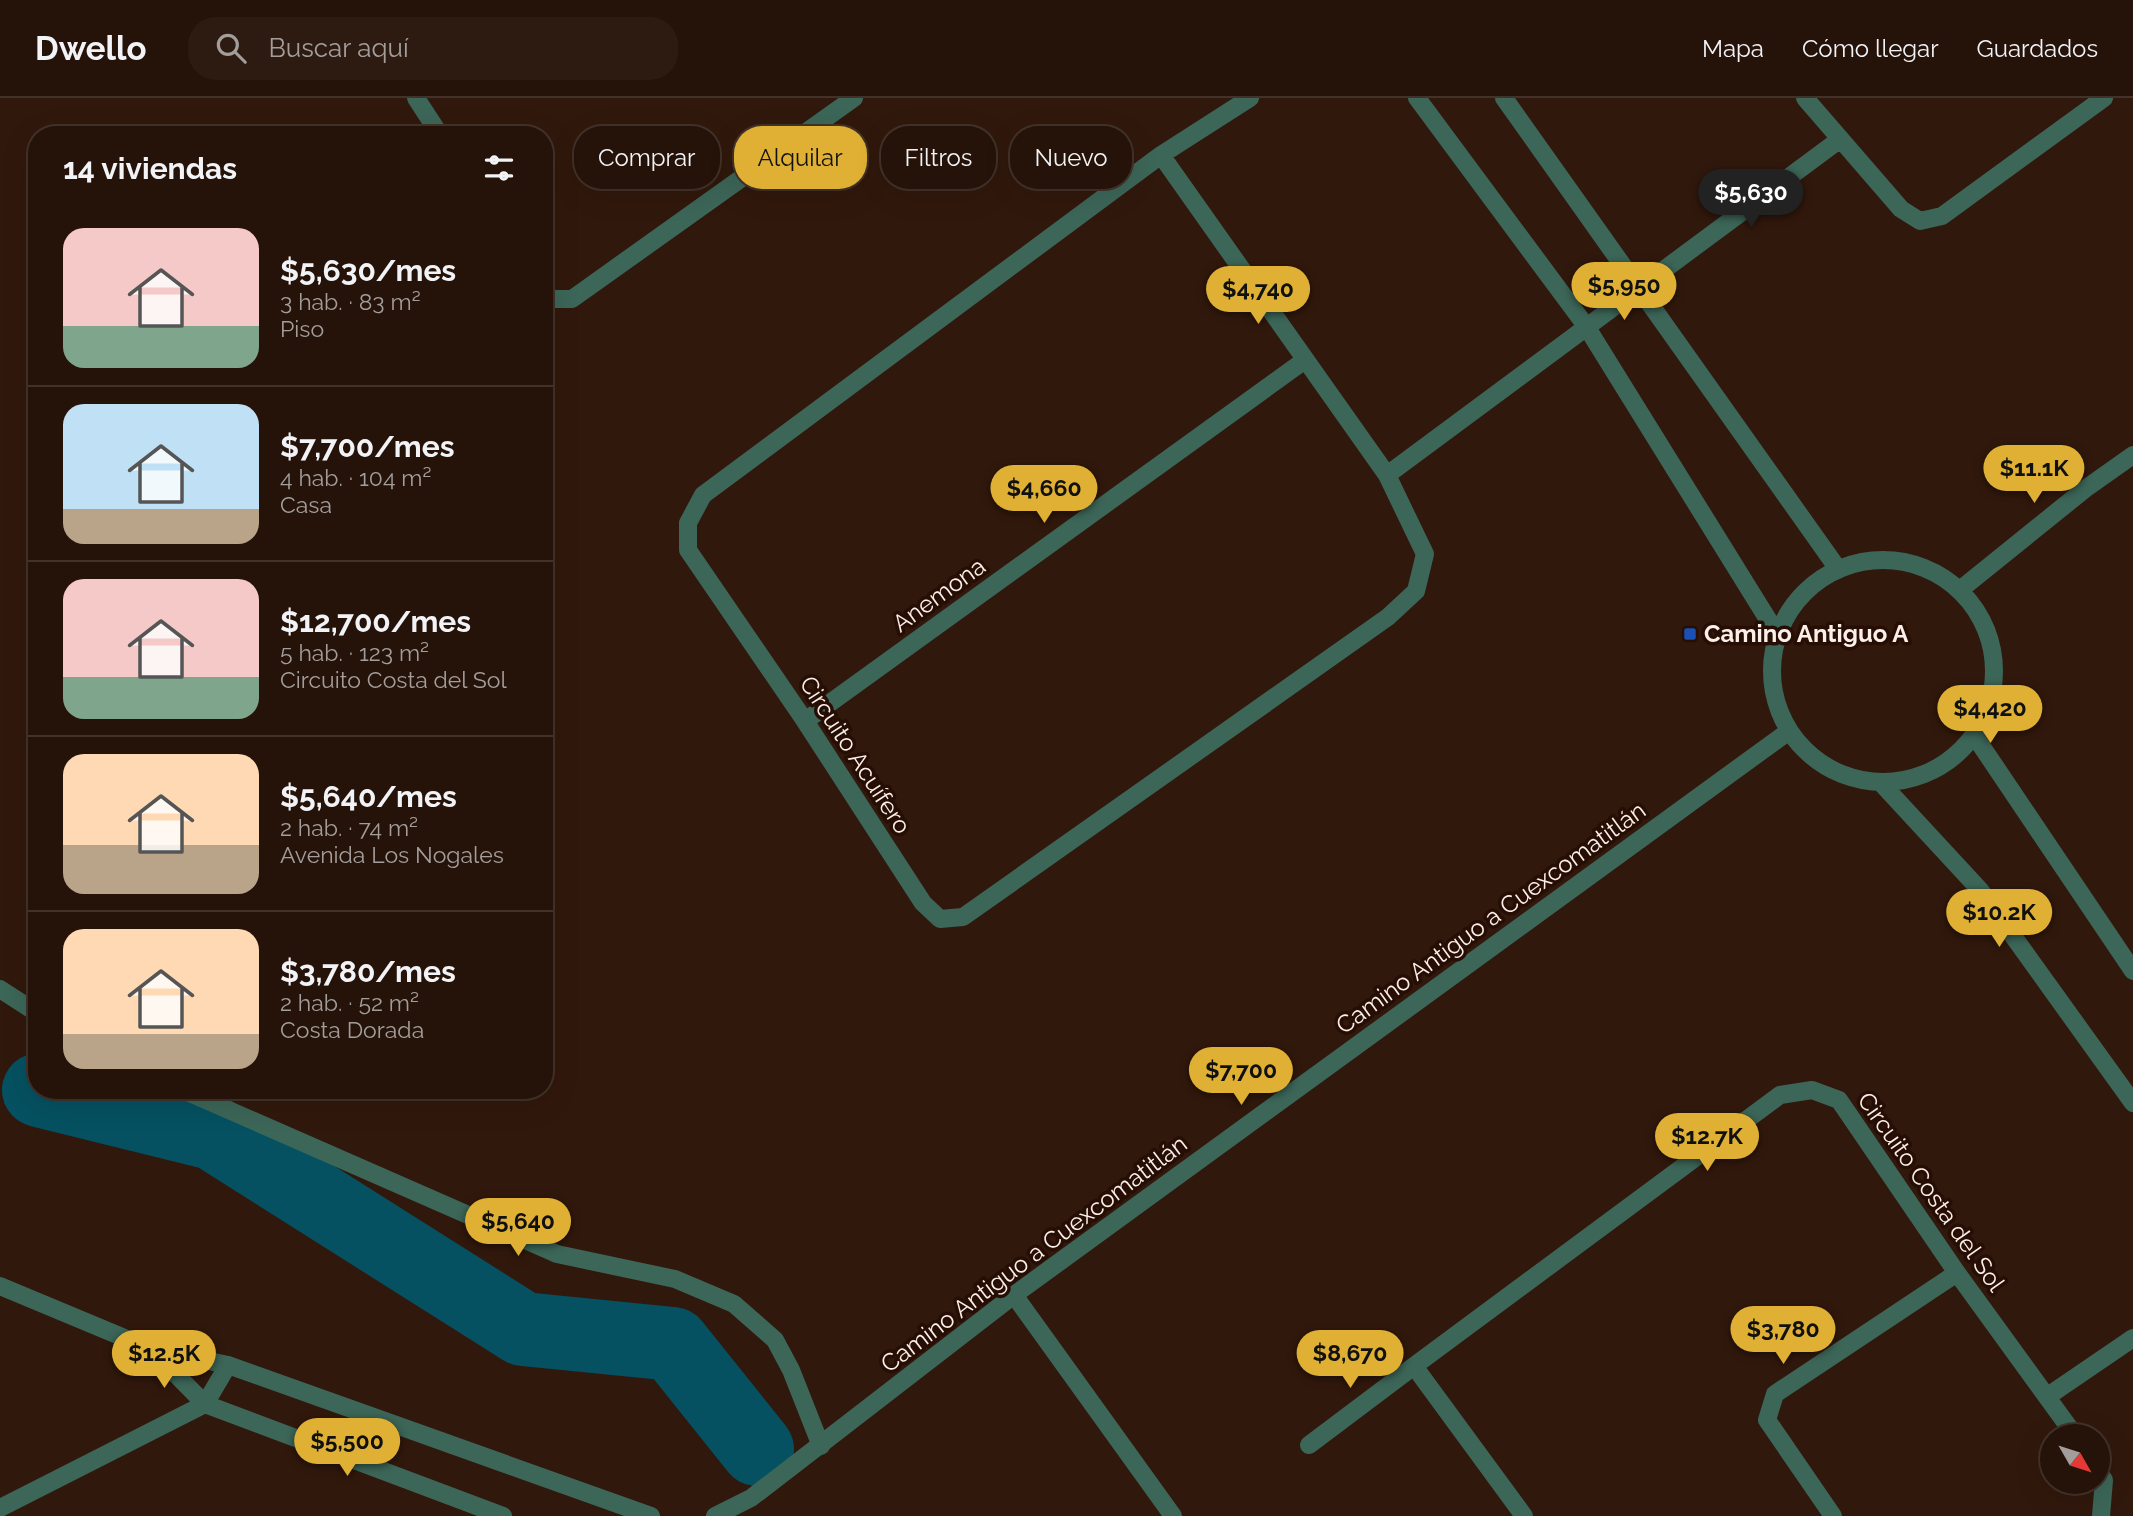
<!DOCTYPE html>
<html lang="es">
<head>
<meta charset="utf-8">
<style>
  :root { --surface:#251209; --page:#2d1b12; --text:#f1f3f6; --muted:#a39e9c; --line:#42322a; --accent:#dfb034 }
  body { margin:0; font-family:Raleway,sans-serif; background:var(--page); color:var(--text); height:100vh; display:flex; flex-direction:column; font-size:26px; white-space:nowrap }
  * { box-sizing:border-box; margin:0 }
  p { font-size:23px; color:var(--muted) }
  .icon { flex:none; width:38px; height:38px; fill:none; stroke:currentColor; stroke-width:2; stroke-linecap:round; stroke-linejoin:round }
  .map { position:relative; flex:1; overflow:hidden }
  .panel { position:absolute; left:28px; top:28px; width:525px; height:973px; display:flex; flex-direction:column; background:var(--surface); border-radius:28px; box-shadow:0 7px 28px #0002,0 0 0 2px var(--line) }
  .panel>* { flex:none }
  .hud { position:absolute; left:574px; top:28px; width:665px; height:63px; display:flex; gap:14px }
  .needle { width:46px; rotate:129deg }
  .buttons { position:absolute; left:2040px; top:1326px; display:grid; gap:14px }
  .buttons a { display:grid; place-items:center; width:70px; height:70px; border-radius:50%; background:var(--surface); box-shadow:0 7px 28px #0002,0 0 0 2px var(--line); font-size:35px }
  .price { position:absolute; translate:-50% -60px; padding:0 16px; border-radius:24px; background:var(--accent); color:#111; font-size:23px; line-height:46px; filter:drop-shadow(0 2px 4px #0008) }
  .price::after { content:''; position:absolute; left:50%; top:42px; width:21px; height:16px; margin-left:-10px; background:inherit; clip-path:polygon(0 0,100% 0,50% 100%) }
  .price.on { background:#222; color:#fff }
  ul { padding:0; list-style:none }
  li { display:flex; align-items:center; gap:21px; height:175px; padding:0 35px }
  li+li { border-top:2px solid var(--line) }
  li span { display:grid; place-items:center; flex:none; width:196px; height:140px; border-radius:21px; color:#555 }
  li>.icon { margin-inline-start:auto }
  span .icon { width:84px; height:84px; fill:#fffc; stroke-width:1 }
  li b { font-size:30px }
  h2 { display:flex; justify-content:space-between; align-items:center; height:84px; padding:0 35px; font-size:30px }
  .chip { padding:0 24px; border-radius:28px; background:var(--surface); box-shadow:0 7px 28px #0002,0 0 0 2px var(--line); font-size:24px; line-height:63px }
  .chip.on { background:var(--accent); color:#111 }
  header { display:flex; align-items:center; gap:42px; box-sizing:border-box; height:98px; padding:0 35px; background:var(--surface); border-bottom:2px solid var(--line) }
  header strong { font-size:33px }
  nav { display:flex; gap:38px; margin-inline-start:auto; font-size:24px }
  .search { width:490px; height:63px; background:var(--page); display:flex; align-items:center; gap:18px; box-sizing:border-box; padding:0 24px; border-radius:28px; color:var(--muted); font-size:26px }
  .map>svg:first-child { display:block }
</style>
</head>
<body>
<header>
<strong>Dwello</strong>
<div class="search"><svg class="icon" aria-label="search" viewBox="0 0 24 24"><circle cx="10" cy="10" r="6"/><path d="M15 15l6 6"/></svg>Buscar aquí</div>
<nav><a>Mapa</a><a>Cómo llegar</a><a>Guardados</a></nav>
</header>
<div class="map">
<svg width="2133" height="1418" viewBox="0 0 2133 1418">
  <rect width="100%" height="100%" fill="#31180c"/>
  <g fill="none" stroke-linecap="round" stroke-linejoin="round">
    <path stroke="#055161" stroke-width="74" d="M39 992 213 1035 523 1231 673 1246 757 1351"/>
    <path stroke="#3c6658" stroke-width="18" d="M416 0 440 37
      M1250 0 1161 57 703 397 688 425V452L805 623 923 805 940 821 963 819 1388 519 1416 493 1425 456 1387 377 1839 42
      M1805 0 1901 111 1920 123 1942 118 2104 0
      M1161 57 1387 377
      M544 195 553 201H572L854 0
      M805 623 1305 262
      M0 891 37 915
      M183 992 557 1156 675 1181 734 1206 775 1242 791 1272 821 1348
      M0 1188 151 1251 228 1267 651 1418
      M1014 1197 1173 1418
      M151 1251 205 1306 503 1418
      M2048 1298 2133 1240
      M205 1306 228 1267
      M1309 1347 1414 1268
      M2098 1373 2104 1382 2101 1418
      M0 1410 205 1306
      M1524 1418 1414 1268 1780 997 1812 992 1839 1002 1957 1175 2076 1339
      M1833 1418 1767 1322 1775 1296 1957 1175"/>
    <path stroke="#3c6658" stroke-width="18" d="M1417 0 1586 228 1777 536
      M1504 0 1838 471
      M1772 573a111 111 0 1 1 222 0a111 111 0 1 1-222 0Z
      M1961 491 2085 391 2133 357
      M1974 637 2133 873
      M1881 685 1980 792 2133 1005
      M715 1418 751 1400 1014 1197 1789 633"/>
  </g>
  <rect fill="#1a4fb4" stroke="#260e04" stroke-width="2.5" x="1683" y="529" width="14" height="14" rx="3.5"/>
  <g text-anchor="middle" stroke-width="7" stroke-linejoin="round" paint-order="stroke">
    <g font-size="24" fill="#fceee8" stroke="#260e04">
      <text transform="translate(939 497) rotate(-36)" y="8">Anemona</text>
      <text transform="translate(855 657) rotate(57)" y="8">Circuito Acuífero</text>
      <text transform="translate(1491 820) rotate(-36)" y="8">Camino Antiguo a Cuexcomatitlán</text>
      <text transform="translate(1931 1094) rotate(55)" y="8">Circuito Costa del Sol</text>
      <text transform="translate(1034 1156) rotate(-37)" y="8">Camino Antiguo a Cuexcomatitlán</text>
    </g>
    <g font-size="24" font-weight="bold" fill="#fceee8" stroke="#260e04" text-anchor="start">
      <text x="1704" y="544">Camino Antiguo A</text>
    </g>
  </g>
</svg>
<div class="buttons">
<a><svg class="needle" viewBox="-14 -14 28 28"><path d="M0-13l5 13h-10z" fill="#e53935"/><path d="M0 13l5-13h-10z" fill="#a39e9c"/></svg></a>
</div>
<b class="price on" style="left:1751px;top:131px">$5,630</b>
<b class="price" style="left:1624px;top:224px">$5,950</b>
<b class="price" style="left:1258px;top:228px">$4,740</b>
<b class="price" style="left:2034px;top:407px">$11.1K</b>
<b class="price" style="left:1044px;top:427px">$4,660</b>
<b class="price" style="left:1990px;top:647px">$4,420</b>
<b class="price" style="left:1999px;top:851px">$10.2K</b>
<b class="price" style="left:1241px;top:1009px">$7,700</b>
<b class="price" style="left:1707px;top:1075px">$12.7K</b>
<b class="price" style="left:518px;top:1160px">$5,640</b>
<b class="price" style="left:1783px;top:1268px">$3,780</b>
<b class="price" style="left:164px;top:1292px">$12.5K</b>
<b class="price" style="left:1350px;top:1292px">$8,670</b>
<b class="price" style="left:347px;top:1380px">$5,500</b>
<div class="hud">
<a class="chip">Comprar</a>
<a class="chip on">Alquilar</a>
<a class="chip">Filtros</a>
<a class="chip">Nuevo</a>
</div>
<section class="panel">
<h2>14 viviendas<svg class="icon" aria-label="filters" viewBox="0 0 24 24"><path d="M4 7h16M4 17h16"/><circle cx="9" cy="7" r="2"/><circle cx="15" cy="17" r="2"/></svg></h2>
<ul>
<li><span style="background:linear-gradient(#f6c9c9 70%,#7fa58c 0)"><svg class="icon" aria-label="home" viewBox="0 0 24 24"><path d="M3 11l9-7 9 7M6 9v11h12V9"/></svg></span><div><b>$5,630/mes</b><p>3 hab. · 83 m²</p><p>Piso</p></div></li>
<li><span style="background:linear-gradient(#bfe0f5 75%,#b9a48a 0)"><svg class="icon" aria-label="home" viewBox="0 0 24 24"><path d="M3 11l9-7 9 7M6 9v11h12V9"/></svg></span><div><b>$7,700/mes</b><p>4 hab. · 104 m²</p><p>Casa</p></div></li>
<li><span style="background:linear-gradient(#f6c9c9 70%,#7fa58c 0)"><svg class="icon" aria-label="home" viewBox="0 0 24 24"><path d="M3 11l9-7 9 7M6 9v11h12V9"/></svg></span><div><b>$12,700/mes</b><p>5 hab. · 123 m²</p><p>Circuito Costa del Sol</p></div></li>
<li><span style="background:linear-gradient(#ffd9b3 65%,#b9a48a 0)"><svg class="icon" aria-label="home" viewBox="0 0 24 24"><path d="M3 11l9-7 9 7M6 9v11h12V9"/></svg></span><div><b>$5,640/mes</b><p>2 hab. · 74 m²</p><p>Avenida Los Nogales</p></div></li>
<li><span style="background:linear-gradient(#ffd9b3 75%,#b9a48a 0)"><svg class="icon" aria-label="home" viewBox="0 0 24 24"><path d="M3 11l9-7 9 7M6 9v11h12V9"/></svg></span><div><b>$3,780/mes</b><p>2 hab. · 52 m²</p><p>Costa Dorada</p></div></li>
</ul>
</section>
</div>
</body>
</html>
